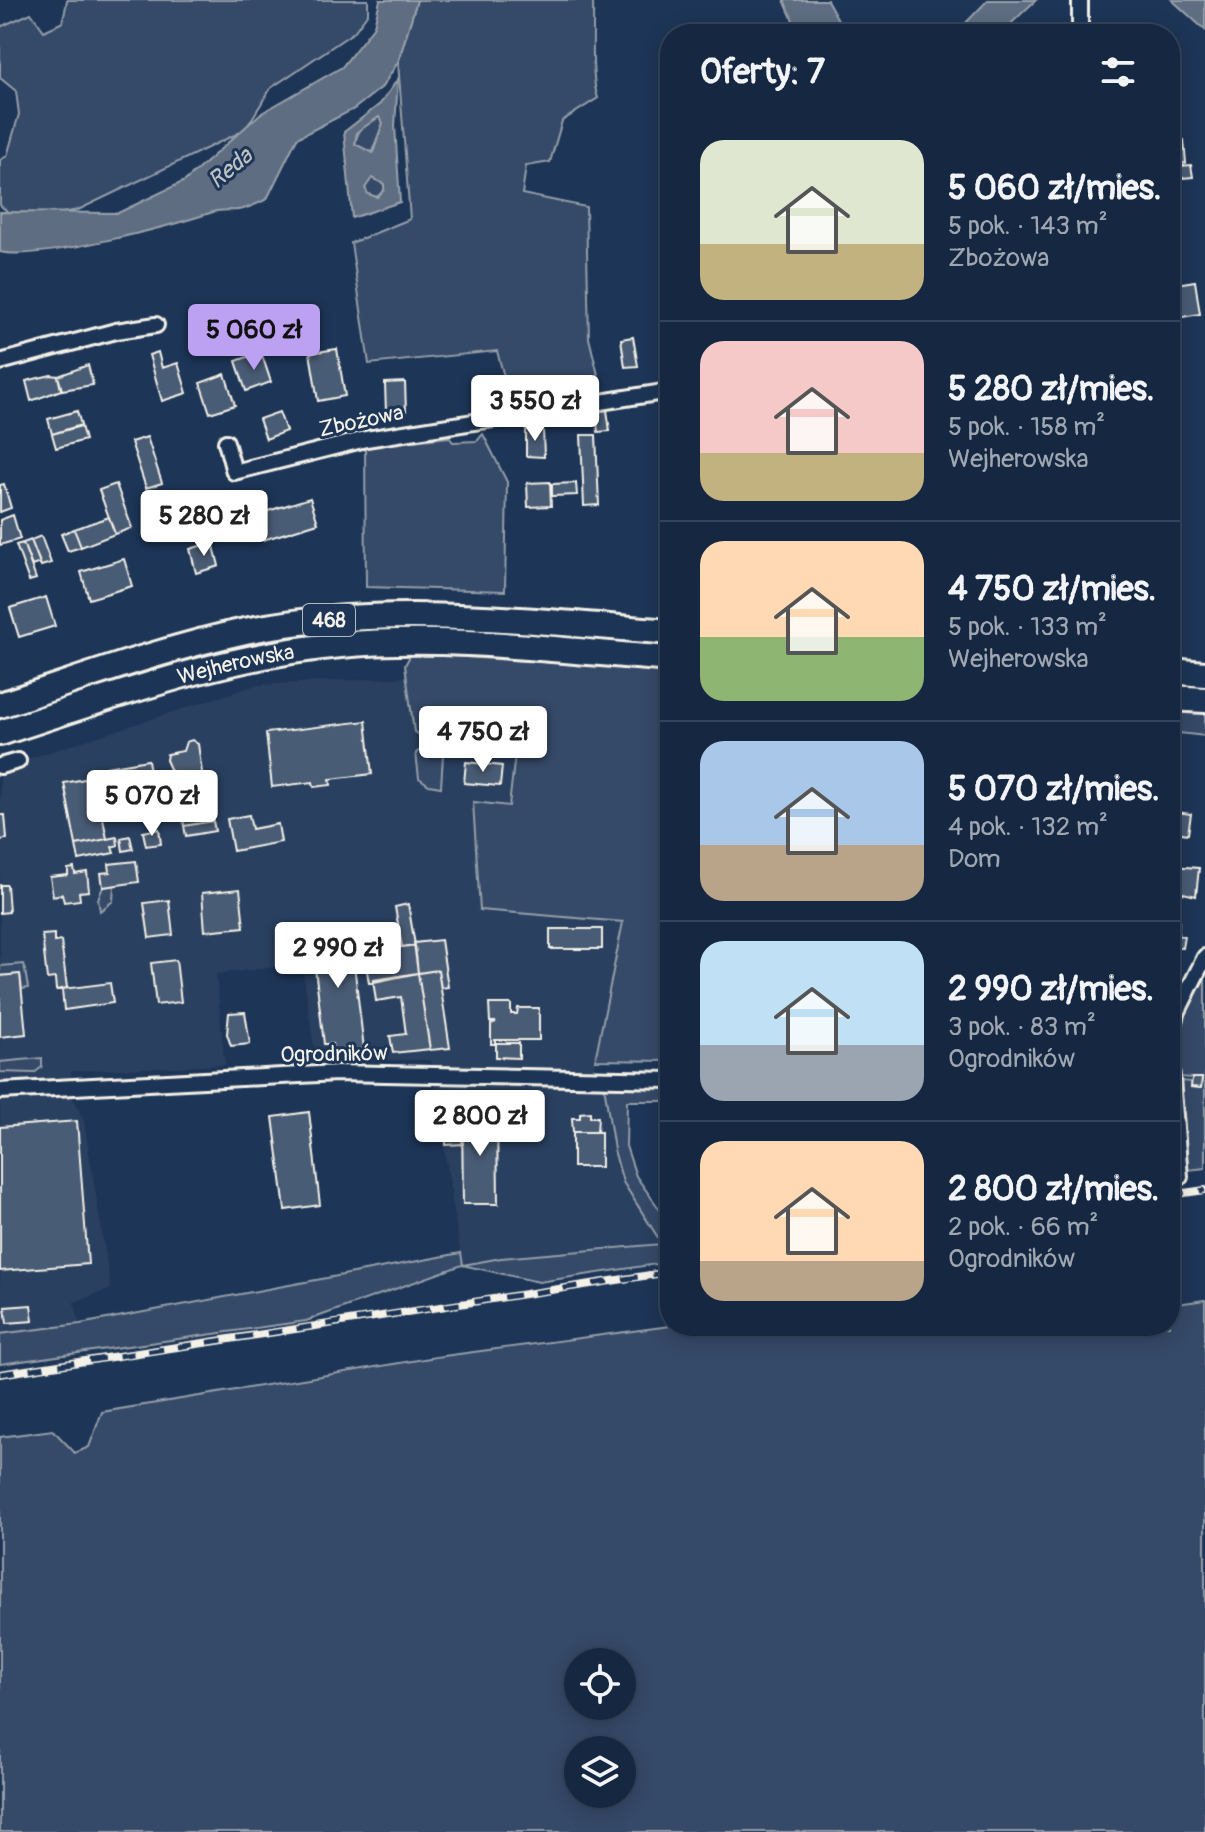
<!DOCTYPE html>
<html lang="pl">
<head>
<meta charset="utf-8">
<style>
  :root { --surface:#162841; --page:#1f3048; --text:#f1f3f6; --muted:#9ea6b1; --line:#35445a; --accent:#bca0f2 }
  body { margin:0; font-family:Pangolin,sans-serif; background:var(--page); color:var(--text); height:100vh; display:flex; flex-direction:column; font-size:30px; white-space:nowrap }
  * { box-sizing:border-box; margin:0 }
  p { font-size:26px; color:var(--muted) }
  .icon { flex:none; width:44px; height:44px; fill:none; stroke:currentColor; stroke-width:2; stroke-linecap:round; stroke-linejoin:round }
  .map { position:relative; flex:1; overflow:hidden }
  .sheet { position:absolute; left:660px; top:24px; width:520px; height:1312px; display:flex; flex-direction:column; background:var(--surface); border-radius:32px; box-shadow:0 4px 20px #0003,0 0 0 2px var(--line) }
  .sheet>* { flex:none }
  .tools { position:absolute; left:564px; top:1648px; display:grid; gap:16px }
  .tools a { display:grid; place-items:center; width:72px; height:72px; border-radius:50%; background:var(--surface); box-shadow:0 4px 20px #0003,0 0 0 2px var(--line); font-size:40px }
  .price { position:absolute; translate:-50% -68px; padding:0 18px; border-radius:8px; background:#fff; color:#222; font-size:26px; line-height:52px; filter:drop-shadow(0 2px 4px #0008) }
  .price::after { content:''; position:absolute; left:50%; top:48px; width:24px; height:18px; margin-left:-12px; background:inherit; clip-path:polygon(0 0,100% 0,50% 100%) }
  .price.selected { background:var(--accent); color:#111 }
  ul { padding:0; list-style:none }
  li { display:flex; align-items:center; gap:24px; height:200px; padding:0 40px }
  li+li { border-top:2px solid var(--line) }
  li span { display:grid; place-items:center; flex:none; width:224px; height:160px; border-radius:24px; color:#555 }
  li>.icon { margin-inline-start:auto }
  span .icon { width:96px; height:96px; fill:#fffc; stroke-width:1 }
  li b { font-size:34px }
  h2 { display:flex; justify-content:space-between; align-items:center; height:96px; padding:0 40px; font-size:34px }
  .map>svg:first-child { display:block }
</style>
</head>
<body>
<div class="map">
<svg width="1205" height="1832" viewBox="0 0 1205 1832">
  <rect width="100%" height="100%" fill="#1d3557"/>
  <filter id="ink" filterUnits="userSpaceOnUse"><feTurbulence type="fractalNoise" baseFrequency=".0125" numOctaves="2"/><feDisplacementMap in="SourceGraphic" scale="16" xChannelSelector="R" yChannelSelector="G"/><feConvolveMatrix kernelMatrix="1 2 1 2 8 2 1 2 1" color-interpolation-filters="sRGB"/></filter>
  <g filter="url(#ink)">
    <path fill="#2a4060" d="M407 677 422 736 512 741 516 745 509 806 473 803 623 922 595 1060 594 1084 604 1085 614 1150 623 1182 663 1244 501 1258 462 1265 431 1060 316 1061 302 964 216 974 225 1065 71 1071 73 1098 84 1121 111 1289 74 1302 80 1324 0 1334V768L256 685Z"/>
    <path fill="#354a67" stroke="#949ea8" stroke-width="2" fill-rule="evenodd" d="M67 0H368V13L354 32 271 88 245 130 78 210 31 219 8 212 0 205V160L7 156 19 114 16 91 0 78V27L31 13 44 31 63 22Z
      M417 0H593C594 26 590 77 598 98L562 121 550 162 526 166 522 194 586 207 589 338 601 387 511 402 497 351 369 364 351 243 410 219 398 62Z
      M376 118H382L383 123 371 154 355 147C356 131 363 125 376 118Z
      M365 187a10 10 0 1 1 20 0a10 10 0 1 1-20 0Z
      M483 434 507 482 505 591 366 587 365 446 449 437 453 442 477 441Z
      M363 628H474L670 642V649L410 632 26 714 25 707 234 644Z
      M418 654 670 670V1061L595 1060 623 922 480 910 473 802 509 806 516 745 512 741 422 736 414 732 405 665 410 656Z
      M1170 710 1205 713V736L1170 732Z
      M422 749 438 750 443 755 441 787 429 785 419 778 416 753Z
      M114 885 113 901 100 911 98 899 103 887Z
      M24 964 28 988 22 989 20 974 0 976V966Z
      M1205 971V1168L1188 1170 1179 1081 1192 1082V1087L1201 1088 1202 1079 1180 1077 1179 1030Z
      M42 1058V1067L34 1073 0 1072V1062Z
      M604 1085 670 1088V1101H627L626 1146 636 1176 670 1224V1262L539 1282 462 1265 306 1321 0 1364V1334L80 1324 461 1253 463 1265 501 1258 662 1244 623 1182 614 1150Z
      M1205 1300V1832H0V1437L53 1430 75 1453 89 1447 102 1412 436 1357 670 1326H1170V1305ZM578 1662H622V1706H578ZM578 1750H622V1794H578Z"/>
    <path fill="#5e6d82" stroke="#9aa2ab" stroke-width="2" fill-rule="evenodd" d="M380 0H417L398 62 382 87 354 109 297 138 267 199C258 203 248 209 238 210 230 211 221 209 213 212 171 226 40 261 0 252V212L118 213 185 181 260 114 342 67 374 26Z
      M784 0H827L846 34H799Z
      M988 0H1036L1000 34H955Z
      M1172 0H1205V30Z
      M398 79 395 126 400 202 352 218 344 132 380 104ZM379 117 383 123 373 153 355 144 357 132ZM372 178 384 184V190L377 197 368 194 365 188Z"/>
    <path fill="#485b74" stroke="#f4f1e8" stroke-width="2" d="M1184 140 1186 163 1171 164 1170 141Z
      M1191 165 1193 177 1170 179V167Z
      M1195 281 1200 314 1170 319V285Z
      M633 337 638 366 625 367 621 339Z
      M337 349 345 396 318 401 310 353Z
      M158 352 162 368 178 363 187 393 162 401 149 355Z
      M261 352 271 382 246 391 236 361Z
      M88 365 93 385 62 390 58 376Z
      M225 374 235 405 210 413 200 383Z
      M51 375 58 376 61 390 31 401 26 381Z
      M405 382 406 412 386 413 385 383Z
      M607 410 610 431 598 432 596 411Z
      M77 411 81 425 52 434 48 419Z
      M279 412 286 431 266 439 259 419Z
      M81 426 85 440 56 448 52 434Z
      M543 429 544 457 526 456V430Z
      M581 435H596L599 505 584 506Z
      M147 437 162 483 146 488 131 442Z
      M550 482 551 506 528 507 527 483Z
      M576 483 577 495 552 496V484Z
      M4 484 11 508 0 512V485Z
      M116 484 132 528 115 534 99 490Z
      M310 498 318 523 263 540 255 515Z
      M192 505 198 530 172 537 165 512Z
      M13 515 20 539 0 545V520Z
      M109 517 115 534 81 547 74 529Z
      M74 529 81 547 68 551 61 534Z
      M41 536 51 563 41 566 31 540Z
      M31 540 40 563 32 566 23 543Z
      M213 542 219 566 196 573 190 549Z
      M23 543 36 579 29 581 16 545Z
      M124 559 132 586 89 599 81 572Z
      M46 597 55 626 19 637 10 608Z
      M366 721 372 774 330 779 331 785 314 787 313 782 272 787 266 733Z
      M192 740 198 744 207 808 210 807 213 821 184 826 179 780H175L166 760 167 754 183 751 186 742Z
      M148 760 154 798 136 801 135 793 111 798 106 767Z
      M466 762 502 766 500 786 464 783Z
      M95 777 107 839 76 845 64 783Z
      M1170 811 1191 814 1188 834 1170 831Z
      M0 815H5L7 839 0 840Z
      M249 815 252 829 278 824 281 842 233 851 227 819Z
      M213 821 215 831 186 836 184 826Z
      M159 829 161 844 146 846 143 832Z
      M130 836 133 849 123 851 121 838Z
      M117 837 118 845 112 847 114 853 79 860 76 845Z
      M136 861 139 882 103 887 101 873 110 872 109 864Z
      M1170 866 1199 868 1196 896 1170 890Z
      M74 868 75 874 87 872 89 891 79 892 80 900 64 902 62 894 53 896 50 877 68 875V869Z
      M0 885H7L9 912 0 913Z
      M240 889 244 927 205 931 202 893Z
      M169 900 173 935 149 938 144 903Z
      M408 904 415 945 402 947 395 907Z
      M1170 920 1179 921 1178 935 1170 934Z
      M550 929H602V949H550Z
      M350 930 364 1049 333 1050 332 1044H324L311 934Z
      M54 934V942L61 941 67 988 56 990 55 978 47 979 42 935Z
      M1170 934 1184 936 1182 948 1177 947 1175 961H1170Z
      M441 940 448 987 441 988 438 970 418 973 414 943Z
      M415 945 418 973 369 983 364 953Z
      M176 960 181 1002 156 1005 151 963Z
      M438 970 450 1048 430 1050 418 973Z
      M418 973 430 1049 393 1053 390 1036 406 1034 401 997 376 1001 373 980Z
      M20 974 26 1034 0 1037V976Z
      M110 983 113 1003 64 1010 62 989Z
      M489 1004H511V1014H517L518 1008H539V1040H495V1044H491V1024L496 1022H490Z
      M245 1012 250 1044 231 1046 227 1034 229 1013Z
      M496 1043H519V1058L496 1057Z
      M1192 1078H1202L1201 1088 1191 1087Z
      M309 1112 320 1205 285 1210 273 1117Z
      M497 1112 498 1204H463L462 1113Z
      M539 1112V1130L507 1131 506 1113Z
      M590 1112V1117H598L597 1132H573L572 1118H580V1113Z
      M445 1113H462L463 1144 446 1145Z
      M77 1121 88 1264 0 1271V1127Z
      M573 1132H601V1167H573Z
      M31 1305 33 1321 7 1323 5 1307Z"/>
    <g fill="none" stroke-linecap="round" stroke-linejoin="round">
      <defs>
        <path id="minor" d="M1080 0V34
          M0 362 116 331 156 325
          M226 442 234 472 366 439 670 391
          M0 766 18 761
          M1170 1038 1178 1011 1205 957
          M1170 1054 1180 1177
          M0 1091 337 1073 670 1080"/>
        <g id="primary">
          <path d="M1170 671 1205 674"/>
          <path d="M1170 698 1205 700"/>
          <path d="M0 705C81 679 162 649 245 631 384 603 530 621 670 632"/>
          <path id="s1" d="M0 733C112 697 224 655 341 645 450 635 562 651 670 659"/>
        </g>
      </defs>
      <use href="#minor" stroke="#f4f1e8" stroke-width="20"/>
      <use href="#primary" stroke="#f4f1e8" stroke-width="30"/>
      <use href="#minor" stroke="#1d3557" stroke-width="14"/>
      <use href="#primary" stroke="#1d3557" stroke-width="24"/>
      <defs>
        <path id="rail" d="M1170 1195 1205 1190
          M0 1374 670 1272"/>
      </defs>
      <use href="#rail" stroke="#f4f1e8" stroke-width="8"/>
      <use href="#rail" stroke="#1d3557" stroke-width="5" stroke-dasharray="15" stroke-linecap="butt"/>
    </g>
  </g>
  <g text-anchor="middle" stroke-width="6" stroke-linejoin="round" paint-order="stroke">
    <rect fill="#1d3557" stroke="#b4b9bc" stroke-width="2" x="303" y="604" width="52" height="32" rx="6"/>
    <g font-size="20" font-weight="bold" fill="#f4f1e8">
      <text x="329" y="627">468</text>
    </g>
    <g font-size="22" fill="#f4f1e8" stroke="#1d3557">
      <text transform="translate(361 420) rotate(-12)" y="8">Zbożowa</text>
      <text dy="8" stroke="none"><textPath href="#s1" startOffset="246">Wejherowska</textPath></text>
      <text transform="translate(334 1053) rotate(-1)" y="8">Ogrodników</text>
    </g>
    <g font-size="24" font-style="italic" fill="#c0c3c4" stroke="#1d3557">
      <text transform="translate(230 168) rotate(-40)" y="8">Reda</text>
    </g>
  </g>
</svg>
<div class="tools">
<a><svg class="icon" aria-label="locate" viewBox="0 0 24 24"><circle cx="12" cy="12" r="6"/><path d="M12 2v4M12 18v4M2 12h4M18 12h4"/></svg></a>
<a><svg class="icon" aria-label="layers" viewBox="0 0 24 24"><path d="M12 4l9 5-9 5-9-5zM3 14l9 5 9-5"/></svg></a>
</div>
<b class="price selected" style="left:254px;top:372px">5 060 zł</b>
<b class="price" style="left:535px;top:443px">3 550 zł</b>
<b class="price" style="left:204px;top:558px">5 280 zł</b>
<b class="price" style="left:483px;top:774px">4 750 zł</b>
<b class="price" style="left:152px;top:838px">5 070 zł</b>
<b class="price" style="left:338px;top:990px">2 990 zł</b>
<b class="price" style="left:480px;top:1158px">2 800 zł</b>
<section class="sheet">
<h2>Oferty: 7<svg class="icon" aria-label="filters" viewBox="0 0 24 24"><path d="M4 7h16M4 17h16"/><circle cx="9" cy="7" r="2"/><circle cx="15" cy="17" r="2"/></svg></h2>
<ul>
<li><span style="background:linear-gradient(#dfe7d0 65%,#c2b280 0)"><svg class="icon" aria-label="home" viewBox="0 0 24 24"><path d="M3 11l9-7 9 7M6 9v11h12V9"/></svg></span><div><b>5 060 zł/mies.</b><p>5 pok. · 143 m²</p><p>Zbożowa</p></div></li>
<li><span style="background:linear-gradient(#f6c9c9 70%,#c2b280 0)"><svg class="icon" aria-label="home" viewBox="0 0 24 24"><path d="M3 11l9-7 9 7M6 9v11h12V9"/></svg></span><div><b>5 280 zł/mies.</b><p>5 pok. · 158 m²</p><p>Wejherowska</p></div></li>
<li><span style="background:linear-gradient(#ffd9b3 60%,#8fb573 0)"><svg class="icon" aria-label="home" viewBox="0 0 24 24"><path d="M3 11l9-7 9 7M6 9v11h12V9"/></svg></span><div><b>4 750 zł/mies.</b><p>5 pok. · 133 m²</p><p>Wejherowska</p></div></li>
<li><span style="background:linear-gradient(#a9c7e8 65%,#b9a48a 0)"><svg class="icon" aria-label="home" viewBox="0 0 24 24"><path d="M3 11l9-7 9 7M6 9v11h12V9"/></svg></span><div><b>5 070 zł/mies.</b><p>4 pok. · 132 m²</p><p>Dom</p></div></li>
<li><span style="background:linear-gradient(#bfe0f5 65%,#9aa5b1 0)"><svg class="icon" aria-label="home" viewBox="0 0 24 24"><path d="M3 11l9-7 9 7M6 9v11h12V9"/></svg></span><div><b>2 990 zł/mies.</b><p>3 pok. · 83 m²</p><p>Ogrodników</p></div></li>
<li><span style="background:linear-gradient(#ffd9b3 75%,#b9a48a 0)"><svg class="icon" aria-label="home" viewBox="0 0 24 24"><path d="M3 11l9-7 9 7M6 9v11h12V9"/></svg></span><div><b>2 800 zł/mies.</b><p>2 pok. · 66 m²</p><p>Ogrodników</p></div></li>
</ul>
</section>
</div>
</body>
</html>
